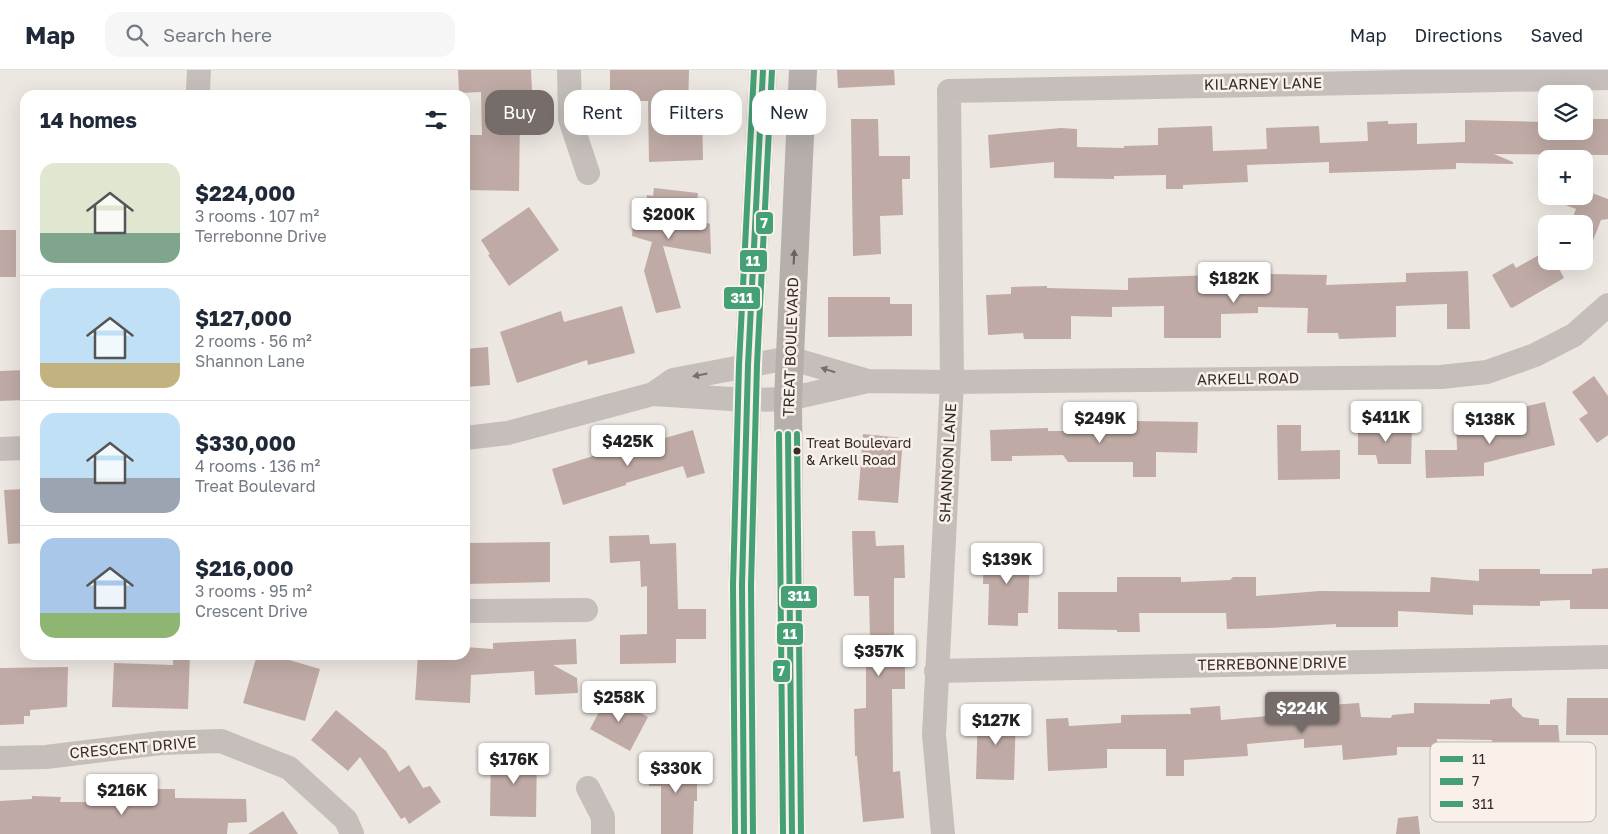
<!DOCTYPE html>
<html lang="en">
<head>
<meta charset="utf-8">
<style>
  :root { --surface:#fff; --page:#f6f6f7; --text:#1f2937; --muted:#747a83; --line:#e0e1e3; --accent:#766d6a }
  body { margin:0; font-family:"Golos Text",sans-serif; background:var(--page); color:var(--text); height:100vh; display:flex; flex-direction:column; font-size:19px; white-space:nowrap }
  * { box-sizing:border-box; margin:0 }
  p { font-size:16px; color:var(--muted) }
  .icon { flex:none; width:28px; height:28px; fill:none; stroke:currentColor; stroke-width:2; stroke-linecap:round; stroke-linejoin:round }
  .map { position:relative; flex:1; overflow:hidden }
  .side { position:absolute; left:20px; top:20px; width:450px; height:570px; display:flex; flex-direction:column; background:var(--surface); border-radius:15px; box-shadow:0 5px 20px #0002 }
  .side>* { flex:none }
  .guide { position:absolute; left:485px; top:20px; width:475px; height:45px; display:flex; gap:10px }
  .fabs { position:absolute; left:1538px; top:15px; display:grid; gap:10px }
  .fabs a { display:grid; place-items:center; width:55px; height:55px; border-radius:10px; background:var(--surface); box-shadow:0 5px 20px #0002; font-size:25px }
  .price { position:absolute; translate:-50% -42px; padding:0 11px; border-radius:5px; background:#fff; color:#222; font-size:16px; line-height:32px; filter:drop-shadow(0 1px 2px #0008) }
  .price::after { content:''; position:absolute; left:50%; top:30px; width:15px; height:11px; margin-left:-8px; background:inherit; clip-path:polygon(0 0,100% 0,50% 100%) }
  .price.current { background:var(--accent); color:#fff }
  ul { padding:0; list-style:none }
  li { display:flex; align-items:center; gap:15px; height:125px; padding:0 20px }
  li+li { border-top:1px solid var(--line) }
  li span { display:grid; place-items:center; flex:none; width:140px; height:100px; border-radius:15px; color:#555 }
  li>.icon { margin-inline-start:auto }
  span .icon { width:60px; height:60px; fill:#fffc; stroke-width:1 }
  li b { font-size:21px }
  h2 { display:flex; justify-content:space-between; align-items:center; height:60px; padding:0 20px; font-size:21px }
  .tag { padding:0 18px; border-radius:15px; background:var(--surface); box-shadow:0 5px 20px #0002; font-size:18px; line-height:45px }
  .tag.current { background:var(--accent); color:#fff }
  header { display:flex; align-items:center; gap:30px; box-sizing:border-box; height:70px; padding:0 25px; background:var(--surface); border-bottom:1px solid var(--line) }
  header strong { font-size:24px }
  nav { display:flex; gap:28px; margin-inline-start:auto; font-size:18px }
  .search { width:350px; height:45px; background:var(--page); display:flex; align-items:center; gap:12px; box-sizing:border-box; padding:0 18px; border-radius:15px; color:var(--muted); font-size:19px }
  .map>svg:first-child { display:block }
</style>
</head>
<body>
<header>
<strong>Map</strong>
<div class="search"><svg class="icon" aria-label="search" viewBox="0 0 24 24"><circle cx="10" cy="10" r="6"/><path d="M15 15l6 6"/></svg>Search here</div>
<nav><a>Map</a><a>Directions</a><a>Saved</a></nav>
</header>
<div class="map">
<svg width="1608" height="764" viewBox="0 0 1608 764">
  <rect width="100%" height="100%" fill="#ede7e2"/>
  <path fill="#bfaaa5" d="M458 0H531L532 21 522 22 523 44H520L519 121 466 120 465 65H482L481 22 459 23Z
    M610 0H689L688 42H702L703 90 649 92 648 31H610Z
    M837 0H894L895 15 838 18Z
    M851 49H878L879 86H910V109H902L903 145 880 146 881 184 853 186Z
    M1584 49H1608V85L1494 84 1513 92V94L1456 93V99L1329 103V92L1247 95 1248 112 1183 115V119H1166V105L1114 106V109L1054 108V92L990 98 988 65 1061 58 1077 59V77L1124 78V76L1158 75V58L1212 56 1213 81 1267 79 1266 58 1319 56 1320 73 1368 71 1367 52 1388 51V54L1417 53V74L1465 72V50L1546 52V61H1584Z
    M654 118 698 123 695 149 710 154 711 184 663 176 681 238 656 243 644 201 652 172 632 166 634 141 645 143 647 125 653 126Z
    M1584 120 1608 129V149L1601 150 1585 191 1584 154H1570L1576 139 1547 128V126H1584Z
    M529 137 559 180 509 216 488 185 490 184 481 170Z
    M0 160H16V207H0Z
    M1546 181V191H1555L1564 208 1512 238 1510 237 1492 205 1513 193 1516 198Z
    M1468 201 1470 259H1447V234L1396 236V267L1339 269 1338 263H1307L1308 238 1258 237V243L1221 244V268H1164V236L1112 237V247L1071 246V269H1024L1023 263 988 265 986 225 1011 224V217L1047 216V218L1128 220V208L1215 205V216L1266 215V204L1327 205 1326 215 1406 212V203Z
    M828 227H890V234H912V266L828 267Z
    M622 236 635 283 588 295 587 290 517 313 500 262 561 241 564 252Z
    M488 277 490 315 465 317V279Z
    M25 300V330L0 331V301Z
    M1594 306 1608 326V365L1597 373 1579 349 1588 343 1572 322Z
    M1545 332 1555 375 1484 393V406L1426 408 1425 380H1457L1456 350 1483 349V366L1527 355 1523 337Z
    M1134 351 1198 352 1197 383 1156 382V407H1133V392H1068L1063 385 1012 386V391H991L990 360 1048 358V361H1133Z
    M1358 354 1412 355 1411 394H1378L1376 385H1358Z
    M1277 355H1301V381L1340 380V409L1278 410Z
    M693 360 705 403 687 408 683 396 626 413V415L563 435 552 399 615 379 616 382Z
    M863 364 903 368 898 433 858 430Z
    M25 419V473L8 474 4 420Z
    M852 461H875L876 476 904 475 905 508H894V567L905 566V619H892L893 702 900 701 904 748 863 752 857 686H855L854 639 866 638V567H870L869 526H854Z
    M649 465 650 474 676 473 678 539H706V569H676V593L620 594V565L647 564V516L641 517 640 491 610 493 609 466Z
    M550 472V512L465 514V473Z
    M984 479 1030 480 1028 543H1018V556L988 555 989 514H983Z
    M1608 498V539H1570V530L1540 531V536L1473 535V545L1398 541V557H1336V554L1269 558 1227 559 1226 543H1139L1140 562H1117V560L1058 559V522H1117V507H1181V512L1230 510 1233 507H1256V526L1320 521 1430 522 1431 507 1479 511V499H1540V504H1592V499Z
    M576 569 577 594 553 595 577 608 578 623 535 625 534 601 471 605 470 633 415 630 418 585H465V577L493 579V573Z
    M186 585H190L188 639 112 637 114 593 173 595V589Z
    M257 585H272L320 599 305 651 243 633Z
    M68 597 67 637 30 640V646H24V654L0 655V598Z
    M608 625 648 647 630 681 590 659Z
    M1512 628V636L1523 647 1539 649V655H1558L1560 677 1554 679 1555 695 1538 696 1535 688 1493 691 1492 670 1437 669V677H1397V685L1343 690 1342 675 1304 678V669L1247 674 1248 686 1184 690V706H1166V679H1107V698L1048 701 1046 649 1068 648 1069 656 1121 653V645L1191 644 1190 638 1220 636 1221 650 1269 646V639L1359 633 1361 647 1391 648 1392 645 1414 643V633L1490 634V630Z
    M1567 628H1608V665H1566Z
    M336 640 386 681 399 702 409 695 423 718 430 716 441 732 409 754 405 747 401 749 360 687 348 701 311 670Z
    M978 642 1016 643 1014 710 976 709Z
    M491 684H537L536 747 490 746Z
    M697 691V731H694L693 764H661V716H649V692Z
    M152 719H175V728L246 729 247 752 228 753 227 764H0V731L32 729V726L61 727 60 732H105V729H152Z
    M283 741 298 764H248Z
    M1418 746 1420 764H1396L1398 748Z"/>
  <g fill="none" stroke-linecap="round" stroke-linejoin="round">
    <path stroke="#c5bebb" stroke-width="24" d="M569 0 570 49 588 103
      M198 20 199 0
      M868 311 789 288 673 310 653 324 747 330 788 329 868 311 952 312 1441 307 1487 302 1535 285 1574 265 1608 235
      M465 368 508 363 653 324
      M0 379 25 378
      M465 541 586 540
      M936 601 1608 587
      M0 688 46 687 161 673 221 671 289 698 346 750 352 764
      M588 718 603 747V764
      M943 764 934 665 952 312 949 21 1608 8"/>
    <path stroke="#b6afac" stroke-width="28" d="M744 764 742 515 748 295 763 0
      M792 764 788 329 803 0"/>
    <defs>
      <path id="bus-1" d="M788 364 792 764
        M744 764 742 515 748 295 763 0"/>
      <path id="bus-2" d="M779 364 783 764
        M753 764 751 515 757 295 772 0"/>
      <path id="bus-3" d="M797 364 801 764
        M735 764 733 515 739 295 754 0"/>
    </defs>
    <use href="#bus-1" stroke="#f9f0ea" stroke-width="10"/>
    <use href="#bus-2" stroke="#f9f0ea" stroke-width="10"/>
    <use href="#bus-3" stroke="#f9f0ea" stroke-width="10"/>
    <use href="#bus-1" stroke="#46a076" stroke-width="6"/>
    <use href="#bus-2" stroke="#46a076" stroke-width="6"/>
    <use href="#bus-3" stroke="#46a076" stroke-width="6"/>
  </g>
  <defs><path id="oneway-solid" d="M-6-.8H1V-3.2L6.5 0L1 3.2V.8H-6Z" transform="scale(1.25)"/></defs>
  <use fill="#69605d" href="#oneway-solid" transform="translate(794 187) rotate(-87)"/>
  <g fill="#766e6b">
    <use href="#oneway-solid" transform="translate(828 300) rotate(-163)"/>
    <use href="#oneway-solid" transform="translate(700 305) rotate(169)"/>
  </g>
  <circle fill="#362c29" stroke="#f9f0ea" stroke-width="2" cx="797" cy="381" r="4.5"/>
  <g text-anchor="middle" stroke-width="5" stroke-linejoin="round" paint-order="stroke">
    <g font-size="14" fill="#362c29" stroke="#f9f0ea" text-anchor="start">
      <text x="806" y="378">Treat Boulevard<tspan x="806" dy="17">&amp; Arkell Road</tspan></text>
    </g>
    <g font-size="15" fill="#362c29" stroke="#f9f0ea">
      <text transform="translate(1263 14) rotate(-1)" y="5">KILARNEY LANE</text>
      <text transform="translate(791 277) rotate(-88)" y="5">TREAT BOULEVARD</text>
      <text transform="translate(1248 309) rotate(-1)" y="5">ARKELL ROAD</text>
      <text transform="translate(948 393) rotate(-87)" y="5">SHANNON LANE</text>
      <text transform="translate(1272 594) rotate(-1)" y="5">TERREBONNE DRIVE</text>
      <text transform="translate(133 678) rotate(-5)" y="5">CRESCENT DRIVE</text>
    </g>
  </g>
  <rect x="1430" y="672" width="166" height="80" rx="8" fill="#f9f0ea" stroke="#beb5b0" stroke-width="1"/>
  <rect x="1440" y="686" width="23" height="6" fill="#46a076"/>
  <rect x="1440" y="708" width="23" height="7" fill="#46a076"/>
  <rect x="1440" y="731" width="23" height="6" fill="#46a076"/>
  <g font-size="14" fill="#362c29">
    <text x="1472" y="694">11</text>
    <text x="1472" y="716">7</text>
    <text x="1472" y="739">311</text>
  </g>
  <g stroke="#f9f0ea" stroke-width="2">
    <rect x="755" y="141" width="19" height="24" rx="5" fill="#46a076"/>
    <rect x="739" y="179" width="29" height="24" rx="5" fill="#46a076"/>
    <rect x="723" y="216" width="38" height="24" rx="5" fill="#46a076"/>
    <rect x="780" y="515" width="38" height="24" rx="5" fill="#46a076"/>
    <rect x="776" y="552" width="28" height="24" rx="5" fill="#46a076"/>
    <rect x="772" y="589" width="19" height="24" rx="5" fill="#46a076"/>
  </g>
  <g font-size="14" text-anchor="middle" font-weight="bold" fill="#fff">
    <text x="764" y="158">7</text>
    <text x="753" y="196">11</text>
    <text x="742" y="233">311</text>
    <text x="799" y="531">311</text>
    <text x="790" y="569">11</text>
    <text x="781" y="606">7</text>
  </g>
</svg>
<div class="fabs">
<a><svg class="icon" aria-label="layers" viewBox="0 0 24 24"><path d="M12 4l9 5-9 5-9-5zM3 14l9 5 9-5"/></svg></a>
<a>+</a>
<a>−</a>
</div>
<b class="price" style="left:669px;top:170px">$200K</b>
<b class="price" style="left:1234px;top:234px">$182K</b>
<b class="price" style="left:1386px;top:373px">$411K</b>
<b class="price" style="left:1100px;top:374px">$249K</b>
<b class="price" style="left:1490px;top:375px">$138K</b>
<b class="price" style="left:628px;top:397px">$425K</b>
<b class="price" style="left:1007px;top:515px">$139K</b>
<b class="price" style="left:879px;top:607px">$357K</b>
<b class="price" style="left:619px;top:653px">$258K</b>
<b class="price current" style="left:1302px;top:664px">$224K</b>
<b class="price" style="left:996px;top:676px">$127K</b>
<b class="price" style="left:514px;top:715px">$176K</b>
<b class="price" style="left:676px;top:724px">$330K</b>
<b class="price" style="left:122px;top:746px">$216K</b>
<div class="guide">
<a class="tag current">Buy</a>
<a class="tag">Rent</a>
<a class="tag">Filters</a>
<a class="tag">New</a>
</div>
<section class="side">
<h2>14 homes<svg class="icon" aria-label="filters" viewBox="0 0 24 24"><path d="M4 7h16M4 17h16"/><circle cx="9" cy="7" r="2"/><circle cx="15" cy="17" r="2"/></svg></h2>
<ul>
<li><span style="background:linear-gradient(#dfe7d0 70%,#7fa58c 0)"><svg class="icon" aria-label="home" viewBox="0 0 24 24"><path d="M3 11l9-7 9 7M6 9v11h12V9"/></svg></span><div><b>$224,000</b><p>3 rooms · 107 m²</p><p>Terrebonne Drive</p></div></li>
<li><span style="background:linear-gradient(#bfe0f5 75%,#c2b280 0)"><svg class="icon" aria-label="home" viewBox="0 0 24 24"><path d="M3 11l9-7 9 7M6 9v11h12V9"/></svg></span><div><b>$127,000</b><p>2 rooms · 56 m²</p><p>Shannon Lane</p></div></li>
<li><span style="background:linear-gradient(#bfe0f5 65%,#9aa5b1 0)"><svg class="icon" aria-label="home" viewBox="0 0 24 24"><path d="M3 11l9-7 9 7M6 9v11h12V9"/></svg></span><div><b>$330,000</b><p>4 rooms · 136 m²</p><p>Treat Boulevard</p></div></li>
<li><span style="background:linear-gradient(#a9c7e8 75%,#8fb573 0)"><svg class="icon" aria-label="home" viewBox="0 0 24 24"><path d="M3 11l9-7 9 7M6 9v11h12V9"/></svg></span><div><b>$216,000</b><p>3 rooms · 95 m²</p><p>Crescent Drive</p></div></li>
</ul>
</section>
</div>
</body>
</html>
